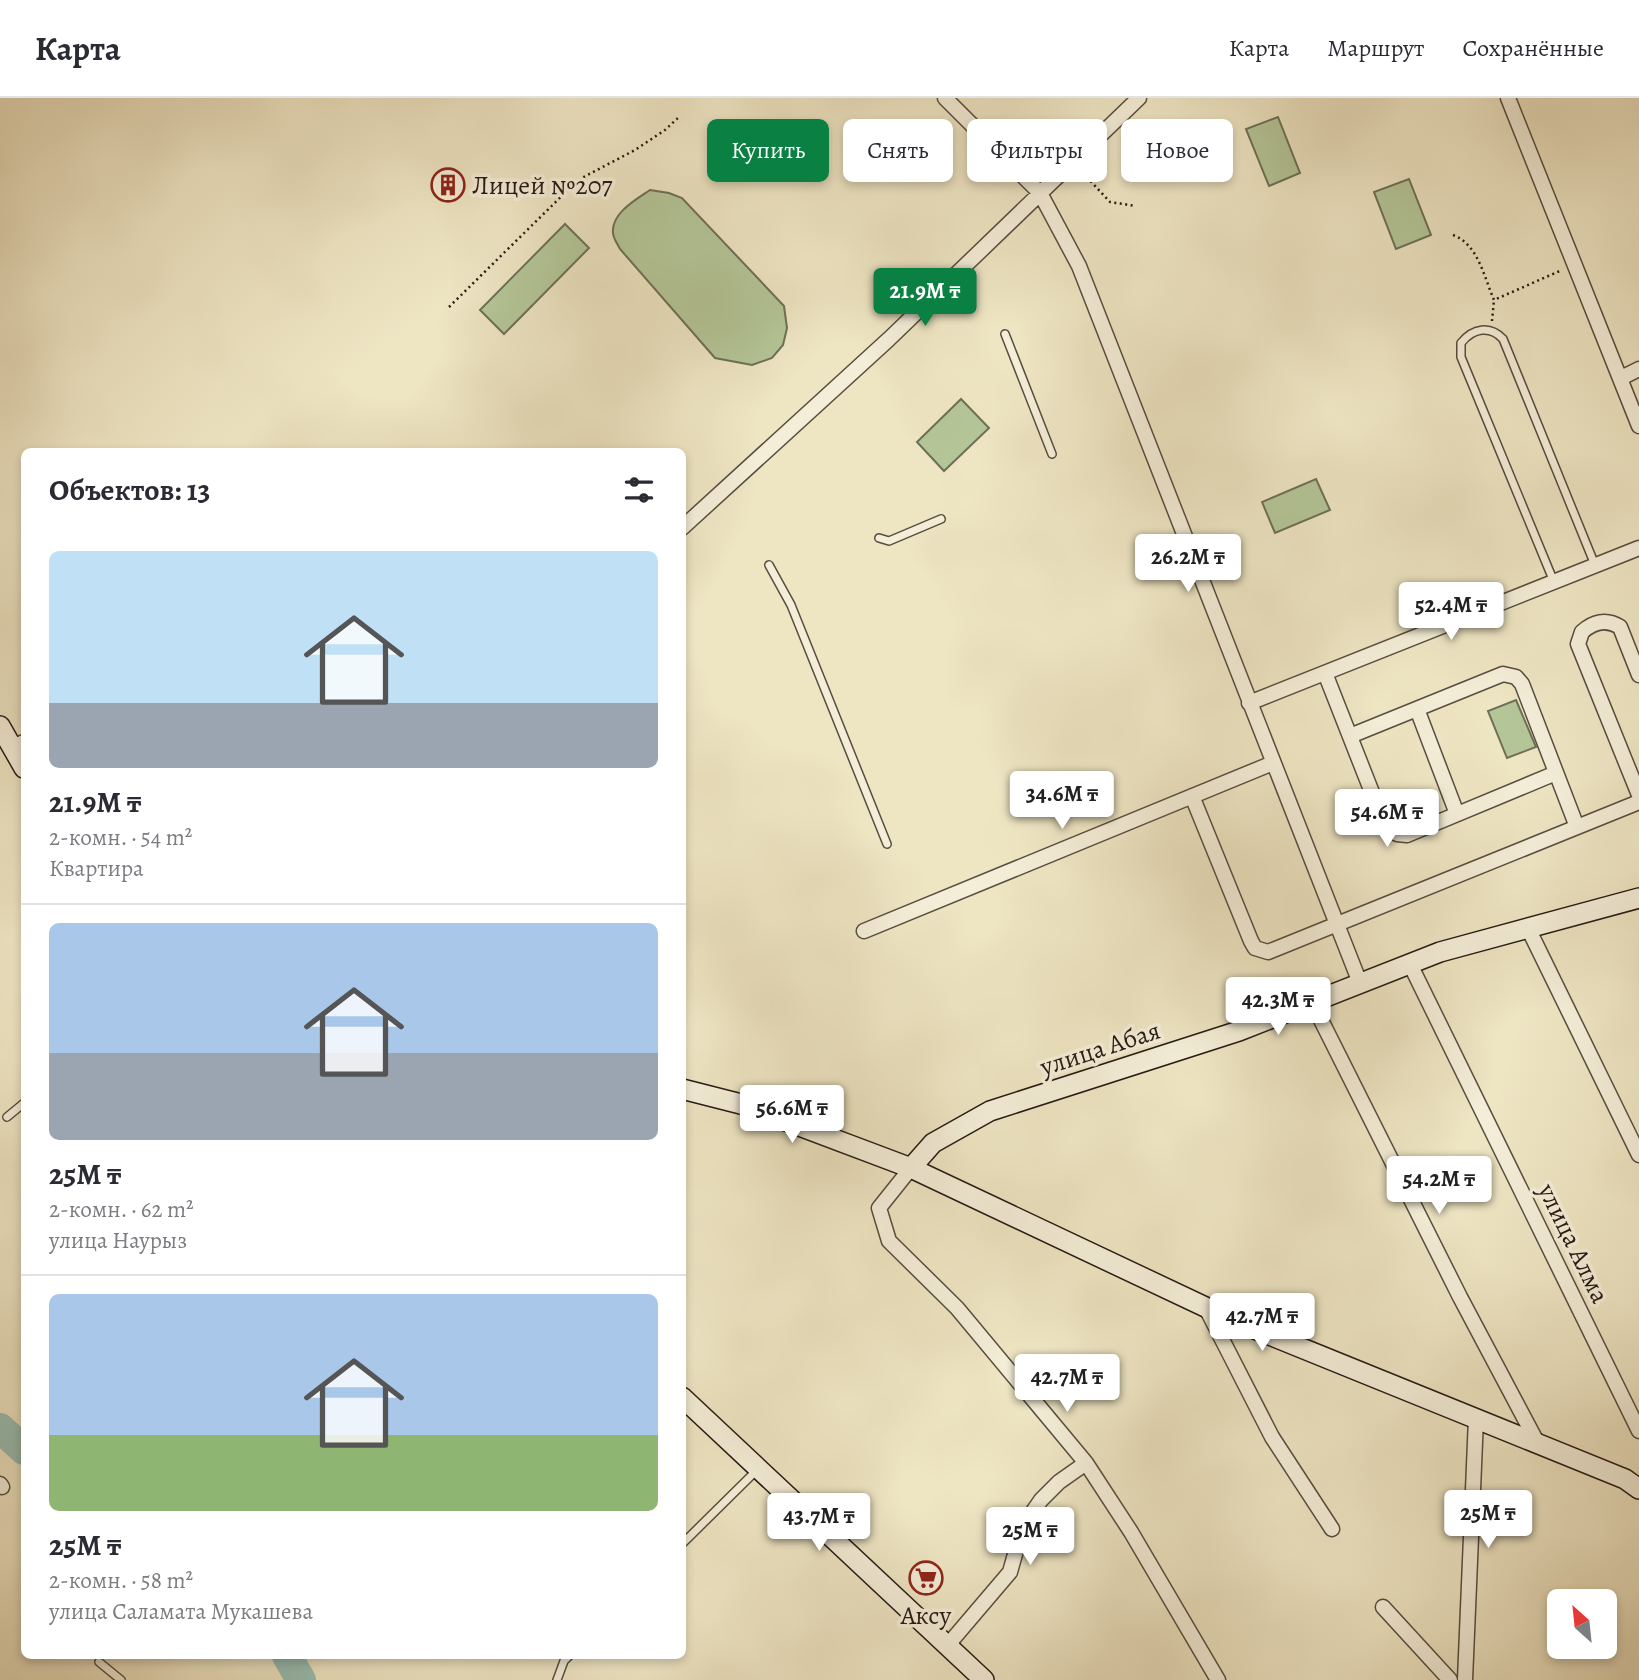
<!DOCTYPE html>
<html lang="ru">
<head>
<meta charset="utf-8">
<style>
  :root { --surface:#fff; --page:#f2f2f3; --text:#2b2b33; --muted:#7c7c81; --line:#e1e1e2; --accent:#0b8043 }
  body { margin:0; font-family:Alegreya,serif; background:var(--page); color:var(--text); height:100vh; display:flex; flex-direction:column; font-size:26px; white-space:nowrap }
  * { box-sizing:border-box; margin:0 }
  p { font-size:23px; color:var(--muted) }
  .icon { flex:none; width:38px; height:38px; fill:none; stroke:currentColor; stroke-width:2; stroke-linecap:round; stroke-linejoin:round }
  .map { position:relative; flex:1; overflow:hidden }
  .drawer { position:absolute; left:21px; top:350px; width:665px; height:1211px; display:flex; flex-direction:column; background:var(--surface); border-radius:10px; box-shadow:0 4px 10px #0003 }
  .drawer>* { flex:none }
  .banner { position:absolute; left:707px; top:21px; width:665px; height:63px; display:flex; gap:14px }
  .needle { width:46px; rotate:333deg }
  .buttons { position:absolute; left:1547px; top:1491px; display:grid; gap:14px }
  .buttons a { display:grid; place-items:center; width:70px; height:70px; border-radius:10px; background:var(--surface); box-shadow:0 4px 10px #0003; font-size:35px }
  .price { position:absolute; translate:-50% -60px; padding:0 16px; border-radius:7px; background:#fff; color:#222; font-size:23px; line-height:46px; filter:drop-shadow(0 2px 4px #0008) }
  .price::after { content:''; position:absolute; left:50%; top:42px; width:21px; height:16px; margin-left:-10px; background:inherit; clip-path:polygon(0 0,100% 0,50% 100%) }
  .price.current { background:var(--accent); color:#fff }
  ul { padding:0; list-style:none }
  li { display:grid; align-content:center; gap:14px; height:371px; padding:0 28px }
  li+li { border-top:2px solid var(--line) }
  li span { display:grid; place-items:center; height:217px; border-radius:10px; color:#555 }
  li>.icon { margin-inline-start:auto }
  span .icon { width:126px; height:126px; fill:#fffc; stroke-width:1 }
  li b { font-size:30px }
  h2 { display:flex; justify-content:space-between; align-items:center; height:84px; padding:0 28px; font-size:30px }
  .pill { padding:0 24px; border-radius:10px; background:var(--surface); box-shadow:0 4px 10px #0003; font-size:24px; line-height:63px }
  .pill.current { background:var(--accent); color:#fff }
  header { display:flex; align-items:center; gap:42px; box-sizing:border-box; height:98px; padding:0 35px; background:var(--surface); border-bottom:2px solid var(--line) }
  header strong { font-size:33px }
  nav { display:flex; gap:38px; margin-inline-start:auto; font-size:24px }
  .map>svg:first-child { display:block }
</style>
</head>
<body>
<header>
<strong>Карта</strong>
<nav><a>Карта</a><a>Маршрут</a><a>Сохранённые</a></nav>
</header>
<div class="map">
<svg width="1639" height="1582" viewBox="0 0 1639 1582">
  <rect width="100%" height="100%" fill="#eee5c3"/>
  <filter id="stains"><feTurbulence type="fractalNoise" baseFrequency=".00286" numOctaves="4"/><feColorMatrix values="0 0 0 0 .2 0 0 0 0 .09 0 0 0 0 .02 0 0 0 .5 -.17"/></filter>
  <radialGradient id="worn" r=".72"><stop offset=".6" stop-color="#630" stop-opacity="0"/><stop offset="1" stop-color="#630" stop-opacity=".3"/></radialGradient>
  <path fill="#b4c698" stroke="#6d7056" stroke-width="2" d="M1278 19 1300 75 1269 88 1246 31Z
    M1409 81 1431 137 1396 151 1374 94Z
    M650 92 669 95 682 100 784 208 787 230 783 247 772 260 752 267 715 260 620 151C618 147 613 140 613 135 611 115 637 101 650 92Z
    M565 126 589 150 504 236 480 212Z
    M961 301 989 330 944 373 917 344Z
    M1316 381 1330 412 1275 435 1262 404Z
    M1516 602 1536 649 1507 660 1488 613Z"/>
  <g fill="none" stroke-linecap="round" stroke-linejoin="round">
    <path stroke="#99bfb3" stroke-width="30" d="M0 1330 24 1352
      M287 1558 301 1582"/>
    <defs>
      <path id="lane" d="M1005 236 1052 356
        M879 440 889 443 941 421
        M769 467 791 507 887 746
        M1554 484 1461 259V245C1473 230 1490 227 1503 241L1595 467
        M7 1019 24 1005
        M682 1446 758 1371
        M99 1564 121 1582
        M557 1582 564 1563 569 1558"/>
      <path id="street" d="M945 0 1040 95 1079 168 1360 885
        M1508 0 1639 328
        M1621 280 1639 271
        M682 430 889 241 1139 0
        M1325 575 1384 725 1397 736 1407 737 1556 675
        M1639 577 1620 529C1606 520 1593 524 1582 534L1578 546 1639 697
        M1249 605 1639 450
        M1417 611 1457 716
        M1350 638 1503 576 1516 579 1522 586 1577 729
        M11 649 24 644
        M1192 698 1251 843 1255 850 1268 854 1639 704
        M1528 830 1639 1057
        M864 833 1273 665
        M1410 866 1639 1333
        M1312 904 1460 1199 1538 1346
        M911 1070 879 1110 889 1143 957 1210 1086 1365 1131 1434 1218 1582
        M1205 1208 1272 1339 1332 1431
        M0 1386 2 1389
        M1383 1509 1450 1582
        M947 1548 1010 1474 1023 1428 1041 1402 1059 1384 1086 1365
        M1465 1582 1476 1320"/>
      <path id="secondary" d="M0 628 24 670
        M682 991 741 1006 911 1070 1235 1223 1625 1381 1639 1391
        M911 1070 933 1045 990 1013 1239 933 1440 854 1639 800
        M682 1299 984 1582"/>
    </defs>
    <use href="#lane" stroke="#584d3f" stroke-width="10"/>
    <use href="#street" stroke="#584d3f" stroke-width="17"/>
    <use href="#secondary" stroke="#261a13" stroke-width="22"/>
    <path stroke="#261a13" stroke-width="2.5" stroke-dasharray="2 3.5" stroke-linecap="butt" d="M1083 75 1110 104 1136 108
      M1453 137C1478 146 1484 179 1494 202L1562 172
      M449 209 578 82 635 52 665 32 679 19
      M1492 223 1494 202"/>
    <use href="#lane" stroke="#f4eed8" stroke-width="7"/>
    <use href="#street" stroke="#f4eed8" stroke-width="14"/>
    <use href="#secondary" stroke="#f4eed8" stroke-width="19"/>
  </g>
  <defs>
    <symbol id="building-ring" viewBox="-11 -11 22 22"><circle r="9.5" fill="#f4eed8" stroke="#8f2418" stroke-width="1.5"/><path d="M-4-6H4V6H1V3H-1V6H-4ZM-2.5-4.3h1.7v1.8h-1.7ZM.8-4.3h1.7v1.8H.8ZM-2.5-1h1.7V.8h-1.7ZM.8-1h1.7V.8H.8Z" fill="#8f2418"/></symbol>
    <symbol id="supermarket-ring" viewBox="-11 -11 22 22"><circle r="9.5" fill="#f4eed8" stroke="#8f2418" stroke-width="1.5"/><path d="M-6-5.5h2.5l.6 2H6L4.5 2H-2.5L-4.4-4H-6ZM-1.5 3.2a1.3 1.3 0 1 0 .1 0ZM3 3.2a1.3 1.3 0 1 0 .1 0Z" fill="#8f2418"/></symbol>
  </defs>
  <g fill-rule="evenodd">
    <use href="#building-ring" x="429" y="68" width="38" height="38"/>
    <use href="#supermarket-ring" x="907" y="1461" width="38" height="38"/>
  </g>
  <g text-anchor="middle" stroke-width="7" stroke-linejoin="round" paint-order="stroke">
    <g font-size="26" fill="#261a13" stroke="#f4eed8" text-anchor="start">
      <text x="472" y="96">Лицей №207</text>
      <text x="926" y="1526" text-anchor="middle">Аксу</text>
    </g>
    <g font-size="26" fill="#261a13" stroke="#f4eed8">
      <text transform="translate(1100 950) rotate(-18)" y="9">улица Абая</text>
      <text transform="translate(1574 1145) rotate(64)" y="9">улица Алма</text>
    </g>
  </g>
  <rect width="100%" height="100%" filter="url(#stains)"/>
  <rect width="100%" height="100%" fill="url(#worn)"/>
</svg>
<div class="buttons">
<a><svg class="needle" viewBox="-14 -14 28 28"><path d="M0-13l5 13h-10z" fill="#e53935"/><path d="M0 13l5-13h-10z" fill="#7c7c81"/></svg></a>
</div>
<b class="price current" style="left:925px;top:230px">21.9M ₸</b>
<b class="price" style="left:1188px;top:496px">26.2M ₸</b>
<b class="price" style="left:1451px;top:544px">52.4M ₸</b>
<b class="price" style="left:1062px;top:733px">34.6M ₸</b>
<b class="price" style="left:1387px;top:751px">54.6M ₸</b>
<b class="price" style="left:1278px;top:939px">42.3M ₸</b>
<b class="price" style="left:792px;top:1047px">56.6M ₸</b>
<b class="price" style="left:1439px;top:1118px">54.2M ₸</b>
<b class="price" style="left:1262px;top:1255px">42.7M ₸</b>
<b class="price" style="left:1067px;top:1316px">42.7M ₸</b>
<b class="price" style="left:1488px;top:1452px">25M ₸</b>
<b class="price" style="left:819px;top:1455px">43.7M ₸</b>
<b class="price" style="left:1030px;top:1469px">25M ₸</b>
<div class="banner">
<a class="pill current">Купить</a>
<a class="pill">Снять</a>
<a class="pill">Фильтры</a>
<a class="pill">Новое</a>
</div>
<section class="drawer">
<h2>Объектов: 13<svg class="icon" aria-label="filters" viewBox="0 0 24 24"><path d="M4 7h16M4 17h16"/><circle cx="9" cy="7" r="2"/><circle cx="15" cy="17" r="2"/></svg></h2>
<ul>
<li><span style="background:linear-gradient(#bfe0f5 70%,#9aa5b1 0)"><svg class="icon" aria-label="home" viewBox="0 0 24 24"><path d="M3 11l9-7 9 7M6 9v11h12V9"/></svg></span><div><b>21.9M ₸</b><p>2-комн. · 54 m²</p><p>Квартира</p></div></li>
<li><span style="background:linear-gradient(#a9c7e8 60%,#9aa5b1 0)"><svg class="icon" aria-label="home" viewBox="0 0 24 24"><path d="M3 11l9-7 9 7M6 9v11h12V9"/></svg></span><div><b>25M ₸</b><p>2-комн. · 62 m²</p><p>улица Наурыз</p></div></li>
<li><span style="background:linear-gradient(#a9c7e8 65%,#8fb573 0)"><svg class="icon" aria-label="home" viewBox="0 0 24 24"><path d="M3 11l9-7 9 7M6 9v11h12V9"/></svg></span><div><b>25M ₸</b><p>2-комн. · 58 m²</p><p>улица Саламата Мукашева</p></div></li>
</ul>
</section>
</div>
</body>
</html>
